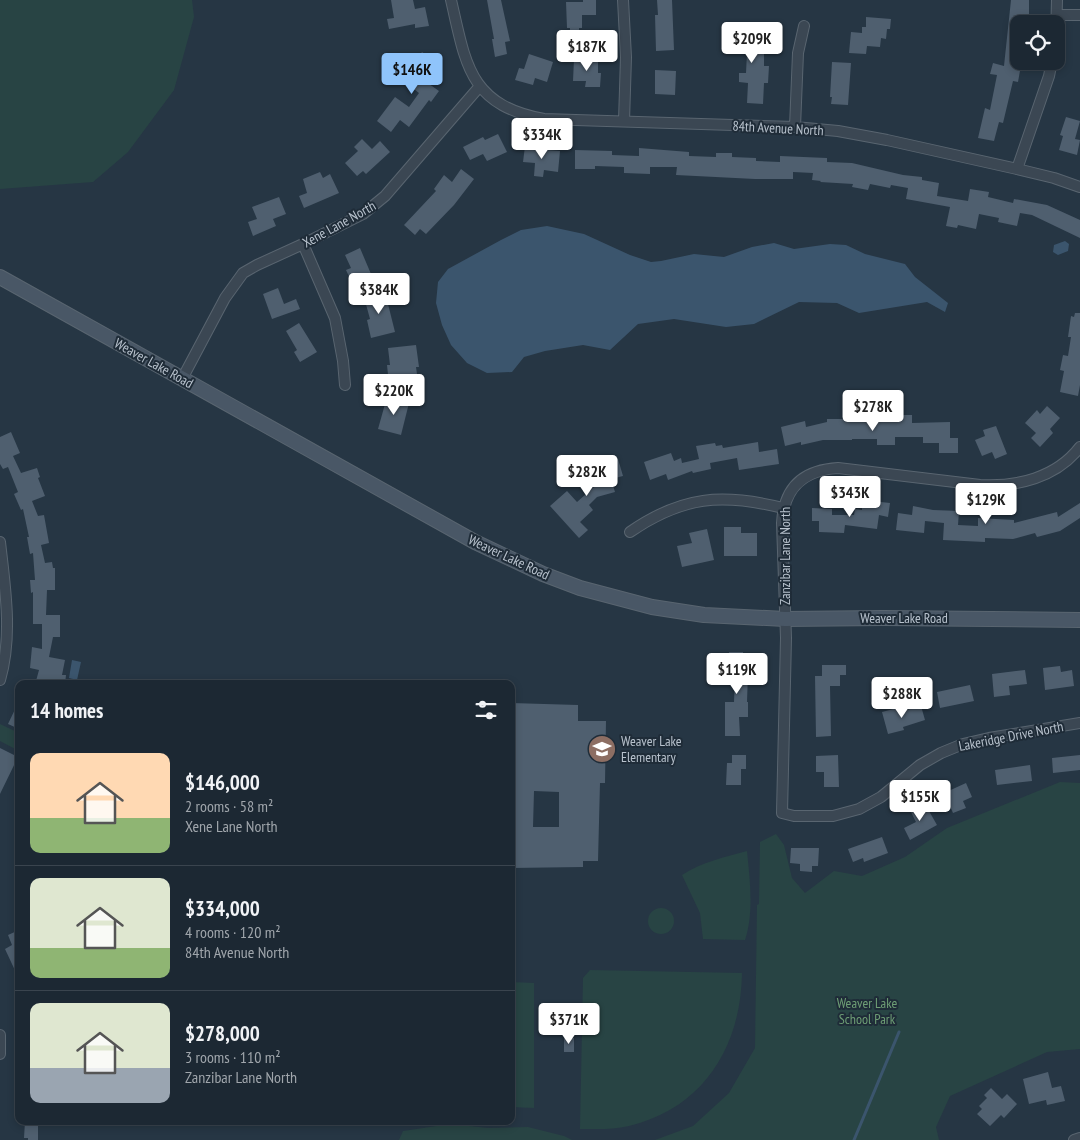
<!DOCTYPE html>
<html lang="en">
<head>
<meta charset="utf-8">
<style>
  :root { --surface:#1c2833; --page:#29343f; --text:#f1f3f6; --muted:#a0a6ac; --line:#3a444e; --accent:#8fc4fb }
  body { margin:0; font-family:"PT Sans Narrow",sans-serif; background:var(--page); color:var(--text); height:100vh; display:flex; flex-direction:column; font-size:19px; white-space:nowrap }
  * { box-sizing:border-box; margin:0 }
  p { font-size:16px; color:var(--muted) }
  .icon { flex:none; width:28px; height:28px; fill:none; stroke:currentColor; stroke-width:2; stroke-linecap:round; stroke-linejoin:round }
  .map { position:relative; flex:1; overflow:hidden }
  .drawer { position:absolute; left:15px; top:680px; width:500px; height:445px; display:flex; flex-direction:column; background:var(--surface); border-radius:10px; box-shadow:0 2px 8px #0003,0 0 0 1px var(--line) }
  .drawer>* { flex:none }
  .buttons { position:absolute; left:1010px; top:15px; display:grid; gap:10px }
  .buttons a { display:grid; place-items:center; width:55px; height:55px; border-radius:10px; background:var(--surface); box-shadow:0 2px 8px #0003,0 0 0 1px var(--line); font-size:25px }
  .price { position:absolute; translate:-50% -42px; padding:0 11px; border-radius:5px; background:#fff; color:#222; font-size:16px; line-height:32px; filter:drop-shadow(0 1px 2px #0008) }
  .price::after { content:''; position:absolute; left:50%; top:30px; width:15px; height:11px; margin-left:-8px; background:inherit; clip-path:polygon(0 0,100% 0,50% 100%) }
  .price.current { background:var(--accent); color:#111 }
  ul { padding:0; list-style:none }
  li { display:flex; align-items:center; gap:15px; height:125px; padding:0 15px }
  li+li { border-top:1px solid var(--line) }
  li span { display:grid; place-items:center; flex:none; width:140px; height:100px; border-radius:10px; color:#555 }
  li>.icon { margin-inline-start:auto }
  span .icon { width:60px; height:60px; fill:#fffc; stroke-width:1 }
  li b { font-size:21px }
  h2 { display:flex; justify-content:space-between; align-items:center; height:60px; padding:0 15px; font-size:21px }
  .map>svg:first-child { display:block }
</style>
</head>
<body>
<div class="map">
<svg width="1080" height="1140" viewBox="0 0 1080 1140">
  <rect width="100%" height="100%" fill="#263644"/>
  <path fill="#284444" d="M0 0H192L194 17 174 90 128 152 93 182 0 189Z
    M0 724 19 733V751L0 741Z
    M1060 782 1080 783V1049L1047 1052 950 1096 936 1127 939 1140H655L693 1126 729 1093 755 1048 757 905 759 904 760 842 776 834 784 845 792 878 805 893 834 871 862 876 905 857 947 828Z
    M747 851C750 880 754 913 745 940L703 939 700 913 682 875C702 862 725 857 747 851Z
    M648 921a13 13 0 1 1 26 0a13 13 0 1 1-26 0Z
    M590 970 742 973C741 1046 704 1108 629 1126 613 1130 596 1129 580 1129L583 978Z
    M511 982 534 983V1108L511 1107Z
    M450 1124 488 1128 528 1127 564 1136 572 1140H399L403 1131Z"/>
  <path fill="#3b556d" d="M547 226 584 234 630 255 651 262 661 261 694 254 724 257 752 247 774 243 794 249 830 244 846 245 865 254 905 264 915 277 948 303 945 312 927 302 859 313 837 303 799 302 754 324 726 327 674 319 638 324 610 350 583 345 545 351 524 357 512 372 487 373 467 363 451 345 442 325 436 303 438 282 448 269 501 240 521 230Z
    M1065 241 1069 244 1068 251 1058 255 1053 252 1054 245Z
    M72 660 81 662 77 680 69 678Z"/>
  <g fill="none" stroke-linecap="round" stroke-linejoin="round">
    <path stroke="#3b556d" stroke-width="3" d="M854 1140 899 1032"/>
  </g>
  <path fill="#4f5f6f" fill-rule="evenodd" d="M391 0H413L415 9 425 7 429 26 415 28V24L389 29 387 19 394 18Z
    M487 0H501L510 41 505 42 507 54 495 57 492 39H494Z
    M583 0H596V15H582V28H579V34H570V28H567L566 2H583Z
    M657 0H672L674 50 656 51 655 15H658Z
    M1011 0H1029V14H1028L1027 24H1019V64L1021 65 1018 82 1013 81 1003 123 999 122 994 141 978 138 985 108 990 110 997 75 990 74 993 63 1004 66Z
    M866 17 891 19 890 29H887L886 39 881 38 880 47 867 46 866 54 849 53 851 32 862 33V27H866Z
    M735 28H753V39H764V66H769L768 83H764L763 104 747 103 748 83 739 82V73H746L747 53H735Z
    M422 52 438 63 425 81 439 91 431 102 429 100 409 127 400 120 391 132 377 121 395 97 409 107 419 93 402 80Z
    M529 54 553 62 547 82 535 78 533 85 515 80 519 68 524 69Z
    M574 59H598V73H601L600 87H585L586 81H573Z
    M832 62 851 63 848 105 831 104 832 97H830Z
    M655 70 676 71 675 95 655 94Z
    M1066 117 1080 121 1075 139 1080 140 1077 155 1059 150 1063 136 1060 135Z
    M498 134 507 152 487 161 483 154 470 160 463 147 483 137 485 140Z
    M362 139 372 149 380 141 390 152 366 174 363 171 357 176 345 163 358 151 354 147Z
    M525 146 546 148V150L560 151 558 172 544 170 543 177 534 176 535 163 523 162Z
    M639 148 689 152V156L716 157V153H732V157L756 158V161L780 162V156L827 158V162L852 163 903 175 922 177V180L939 183 937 196 968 201 970 189 989 192 988 197 1013 203 1014 199 1047 205 1080 220V238L1032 215 1020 213 1017 226 998 222 999 218 979 214 976 229 958 225 957 228 946 226 950 207 906 199 908 188 891 185 890 188 870 184 868 190 852 187 853 184 820 182 821 181 812 180 813 173 793 172V179H755L676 175 677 167H650V174L624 173V167L595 166V169H575V150L612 151V155L639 156Z
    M461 169 474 179 454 205 426 234 420 229 415 235 404 225 436 191 434 189 444 175 452 182Z
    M320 172 323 178 330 174 339 193 304 208 299 196 307 193 303 179Z
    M279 197 286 214 273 219 276 226 253 236 248 222 257 219 252 207Z
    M360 248 371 274 364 277 366 282 354 287 346 270 351 268 345 255Z
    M278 288 284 304 296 299 300 309 272 319 263 294Z
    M385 292 395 332 371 338 367 320 370 319 364 297Z
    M1075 313H1080V385L1078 396 1060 392 1064 371 1060 370 1063 355 1068 356 1071 337H1068L1071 316 1074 317Z
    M299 323 317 352 300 362 294 352 297 350 286 331Z
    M416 345 419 367H416L417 374 402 375 403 383 389 384 387 365H390L388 348Z
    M387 397 409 403 401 435 378 429Z
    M1047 406 1060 418 1050 429 1053 433 1040 447 1031 438 1036 433 1025 423 1037 410 1040 414Z
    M897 415H912V423L950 422V438H958V453H939V443H923V437H895V445H877V439H852V440H823L801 445V442L785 446 781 427 805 421 806 427 827 422V419H897Z
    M996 426 1007 454 995 459 992 452 982 456 975 440 985 436 983 430Z
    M11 432 20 453 13 456 21 473 37 468 40 477 38 478 45 496 32 501 38 516 44 515 49 543 41 545 45 563 52 562 53 568H55V590H47L46 615H60V637H53L49 657 65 660 62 675H66L65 684H38V681H36L39 670 30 668 32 647 42 649V624H33V592L31 593 30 580H35L33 553 30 554 27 537H29L23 509 21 510 14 494 18 492 8 467 3 469 0 464V437Z
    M758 442 759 452 777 449 779 464 739 470 737 458 710 463 711 469 693 473 692 471 668 480 666 474 650 480 644 462 671 453 674 461 681 458 682 463 699 459 696 446 715 443 716 446 722 445 723 448Z
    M618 459 623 476 611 479 615 492 597 497 589 505 593 510 580 522 588 530 579 538 550 506 567 491 577 502 594 487 593 485 596 484 591 467Z
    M872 501 890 503 888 517 879 515 877 529 845 525 844 533 819 532V521H812V508L832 509V515H854L855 509 862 510V506L871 507Z
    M1080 503V518L1060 531 1037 537 1035 533 1013 539 985 538V542L943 540 944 523 925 521 924 533 896 530 898 513 912 515 913 506 933 510 959 511 958 525 978 526V518L1014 520V523L1057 512 1058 517Z
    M724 527H741V533H757V556H724Z
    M707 529 714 560 682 567 677 546 692 543 689 533Z
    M729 652H743V673H748L747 702H748V717H739L740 736H725V702H734L735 677H728Z
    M822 665H846V675H840V686H830L831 736 816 737 815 676H822Z
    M1060 666 1061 672 1072 670 1074 686 1045 690 1043 668Z
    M1025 670 1027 684 1009 686 1010 695 994 697 992 674Z
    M970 685 974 701 940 708 937 692Z
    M19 701V729L8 724Z
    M511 703 578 705V721H606L605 783H600L598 861H583V867L511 868ZM534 791 559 792V827H533Z
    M921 706 925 720 903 727 904 730 888 734 882 712 897 708 899 712Z
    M0 748 18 757 0 794Z
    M732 755H746V769H741V785H726L727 763H732Z
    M838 755 839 787H824V772H816V756Z
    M1080 755V770L1053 773 1052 758Z
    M1030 765 1032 781 997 785 995 770Z
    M966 783 972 797 963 801 966 808 953 813 944 793Z
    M925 804 937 825 910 840 904 828 916 822 911 812Z
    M882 837 888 853 864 862 863 858 853 862 848 849Z
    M791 848H819L818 866H812V872L800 871V864L790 863Z
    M19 930V979L5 949 12 945 8 935Z
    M564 1038H574V1052H564Z
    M1048 1072 1052 1088 1061 1086 1065 1101 1047 1105 1046 1100 1029 1104 1023 1079Z
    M991 1088 1002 1099 1007 1094 1017 1104 1004 1118 1001 1115 990 1126 977 1114 982 1109 979 1106 987 1098 984 1095Z
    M25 1121H38V1140H28V1138H24Z"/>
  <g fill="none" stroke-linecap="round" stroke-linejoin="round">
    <defs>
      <path id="minor" d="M451 0C466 65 469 105 544 119L795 127 838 131 887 140 1017 169 1054 178 1080 187
        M623 0 626 57 624 121
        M1058 15H1080
        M1056 38 1057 0
        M795 127 798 53 804 26
        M1017 169 1049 76 1052 61
        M303 244 335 318 343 361 345 385
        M182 379 225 298 243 273 257 265 303 244 363 214 385 196 480 86
        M1080 447C1056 478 1017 487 980 485L838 468C804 470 784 487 782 523L786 638 782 813 794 816H833L859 809 881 797 920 765 941 753 963 744 989 738 1080 723
        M630 532C682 496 722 493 783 508
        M0 542C5 587 13 635 0 680
        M0 1035V1054
        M1074 1140 1080 1138"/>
      <path id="secondary" d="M0 277 475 542 543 574 580 588 652 607 704 615 785 619 883 618 1080 620"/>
    </defs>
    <use href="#minor" stroke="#596570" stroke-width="12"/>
    <use href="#secondary" stroke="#596570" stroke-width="16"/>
    <use href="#minor" stroke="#3b4753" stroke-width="10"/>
    <use href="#secondary" stroke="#495766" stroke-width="14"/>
  </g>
  <defs>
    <symbol id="school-disc" viewBox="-11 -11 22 22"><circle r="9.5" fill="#8d6e63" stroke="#1f2c38"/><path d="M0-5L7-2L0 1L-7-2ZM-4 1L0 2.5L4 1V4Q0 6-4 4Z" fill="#fff"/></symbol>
  </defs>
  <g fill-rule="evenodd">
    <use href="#school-disc" x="586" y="733" width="32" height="32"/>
  </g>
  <g text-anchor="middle" stroke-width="4" stroke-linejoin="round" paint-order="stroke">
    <g font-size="14" fill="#b8c2cd" stroke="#1f2c38">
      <text transform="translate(778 128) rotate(3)" y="5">84th Avenue North</text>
      <text transform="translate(339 224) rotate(-29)" y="5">Xene Lane North</text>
      <text transform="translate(154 363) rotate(29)" y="5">Weaver Lake Road</text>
      <text transform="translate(785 556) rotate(-90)" y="5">Zanzibar Lane North</text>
      <text transform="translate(509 557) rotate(25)" y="5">Weaver Lake Road</text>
      <text x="904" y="623">Weaver Lake Road</text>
      <text transform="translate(1011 736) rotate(-11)" y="5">Lakeridge Drive North</text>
    </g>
    <g font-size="14" fill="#b8c2cd" stroke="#1f2c38" text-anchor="start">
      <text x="621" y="746">Weaver Lake<tspan x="621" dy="16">Elementary</tspan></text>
    </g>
    <g font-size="14" fill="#6e9e75" stroke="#1f2c38">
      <text x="867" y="1008">Weaver Lake<tspan x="867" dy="16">School Park</tspan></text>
    </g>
  </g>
</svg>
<div class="buttons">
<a><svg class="icon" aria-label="locate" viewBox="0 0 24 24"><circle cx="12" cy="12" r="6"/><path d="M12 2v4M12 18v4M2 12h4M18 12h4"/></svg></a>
</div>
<b class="price" style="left:752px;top:64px">$209K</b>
<b class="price" style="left:587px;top:72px">$187K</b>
<b class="price current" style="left:412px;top:95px">$146K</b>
<b class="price" style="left:542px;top:160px">$334K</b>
<b class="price" style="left:379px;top:315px">$384K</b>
<b class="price" style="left:394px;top:416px">$220K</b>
<b class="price" style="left:873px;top:432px">$278K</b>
<b class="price" style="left:587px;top:497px">$282K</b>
<b class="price" style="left:850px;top:518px">$343K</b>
<b class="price" style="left:986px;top:525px">$129K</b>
<b class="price" style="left:737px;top:695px">$119K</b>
<b class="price" style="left:902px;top:719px">$288K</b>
<b class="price" style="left:920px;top:822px">$155K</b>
<b class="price" style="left:569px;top:1045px">$371K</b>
<section class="drawer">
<h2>14 homes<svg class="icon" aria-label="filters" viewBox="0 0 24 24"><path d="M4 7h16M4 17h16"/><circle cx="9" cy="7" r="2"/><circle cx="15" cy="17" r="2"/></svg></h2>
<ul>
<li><span style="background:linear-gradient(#ffd9b3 65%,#8fb573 0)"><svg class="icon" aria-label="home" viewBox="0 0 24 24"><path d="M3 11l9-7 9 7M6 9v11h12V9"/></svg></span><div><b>$146,000</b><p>2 rooms · 58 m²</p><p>Xene Lane North</p></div></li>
<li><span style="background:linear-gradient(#dfe7d0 70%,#8fb573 0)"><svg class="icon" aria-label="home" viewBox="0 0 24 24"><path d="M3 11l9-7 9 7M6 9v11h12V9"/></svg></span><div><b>$334,000</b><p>4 rooms · 120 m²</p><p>84th Avenue North</p></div></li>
<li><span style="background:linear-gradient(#dfe7d0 65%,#9aa5b1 0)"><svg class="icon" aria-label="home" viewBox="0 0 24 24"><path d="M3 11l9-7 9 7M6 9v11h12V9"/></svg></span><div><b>$278,000</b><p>3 rooms · 110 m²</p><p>Zanzibar Lane North</p></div></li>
</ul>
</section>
</div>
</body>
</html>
